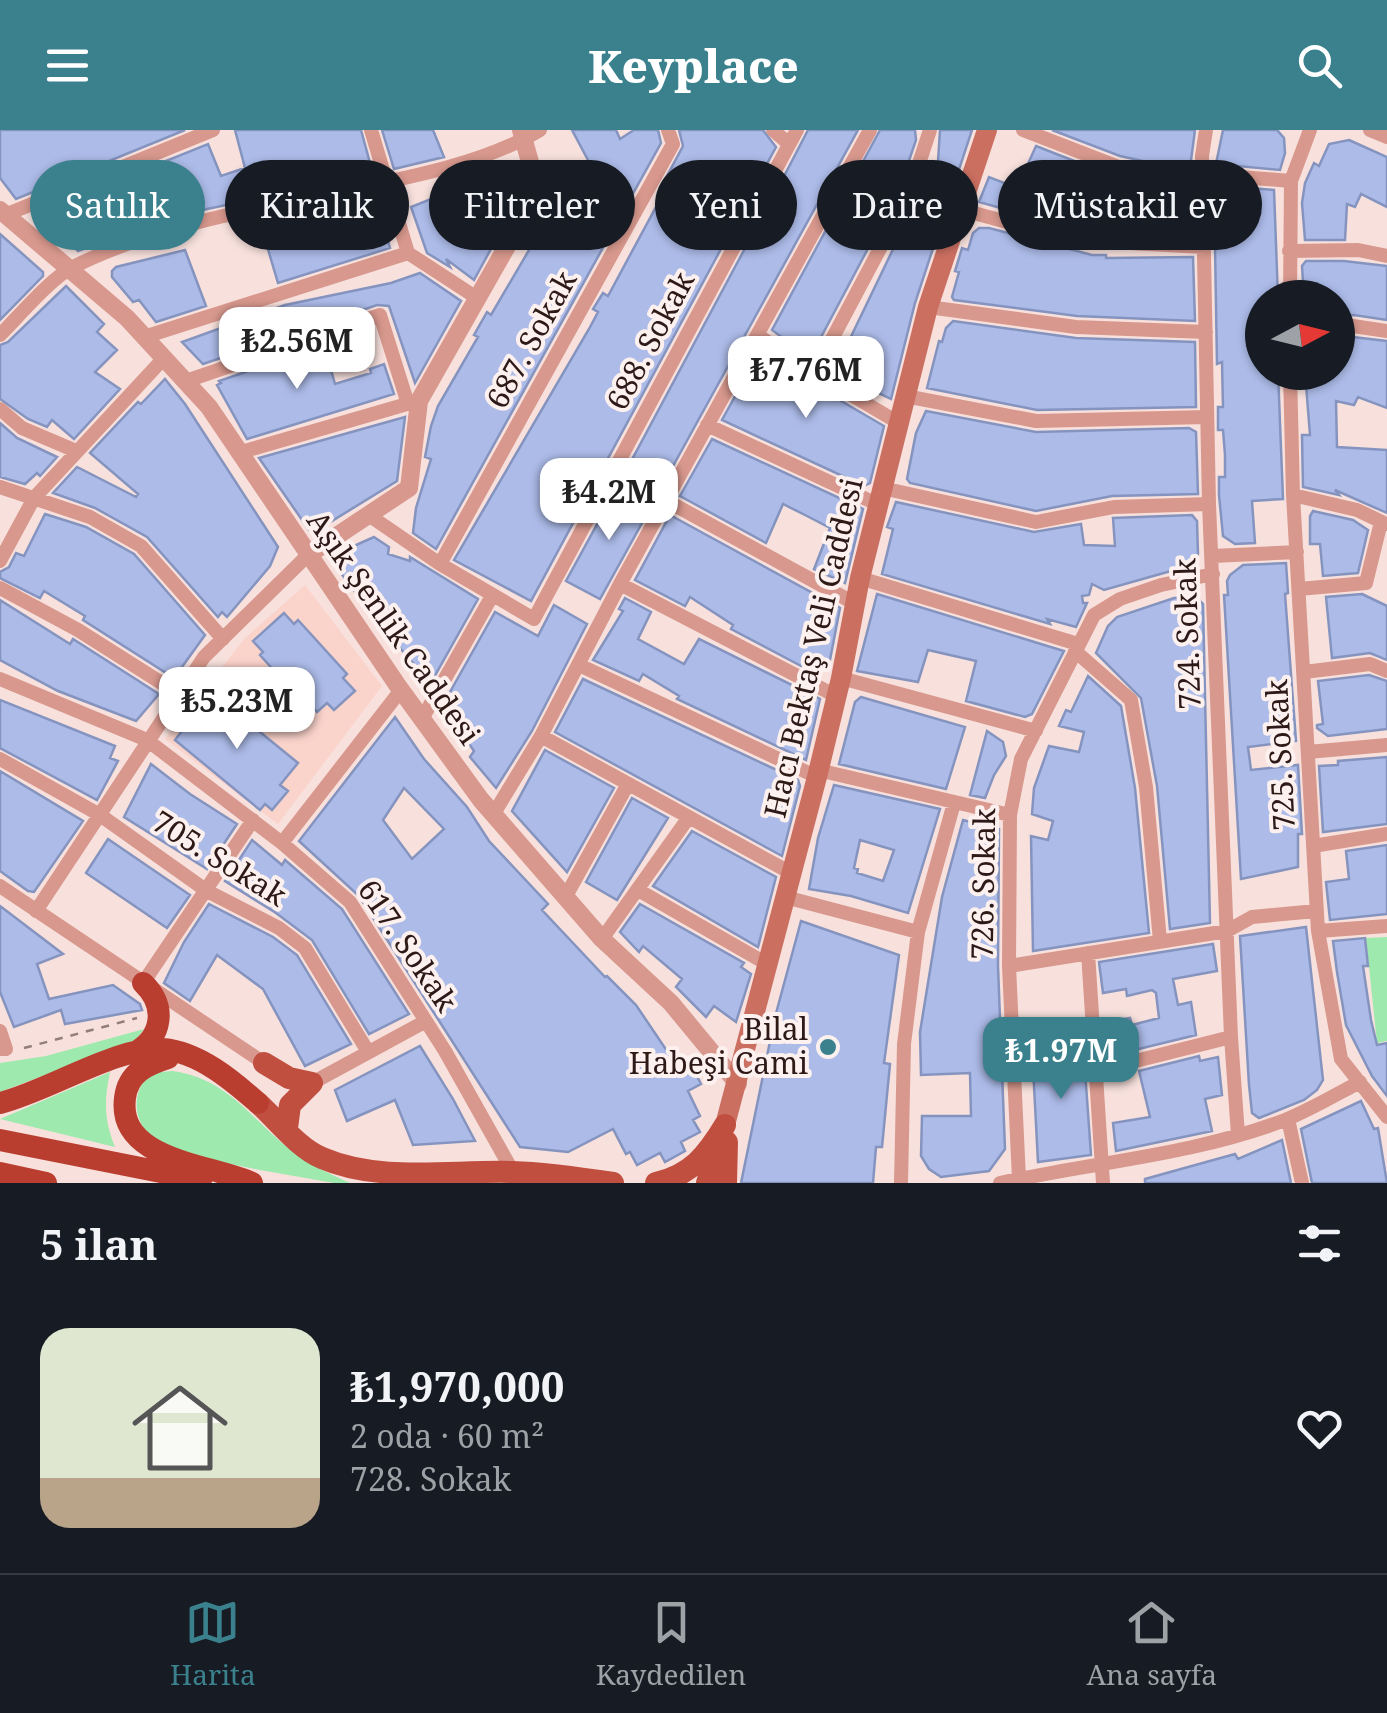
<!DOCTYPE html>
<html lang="tr">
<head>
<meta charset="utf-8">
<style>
  :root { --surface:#171b24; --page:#242831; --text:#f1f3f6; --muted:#9ea1a6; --line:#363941; --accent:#3b818d }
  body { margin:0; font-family:"Noto Serif",serif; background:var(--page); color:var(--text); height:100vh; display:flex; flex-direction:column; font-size:38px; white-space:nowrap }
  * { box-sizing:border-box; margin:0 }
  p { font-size:32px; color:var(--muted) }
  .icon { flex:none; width:55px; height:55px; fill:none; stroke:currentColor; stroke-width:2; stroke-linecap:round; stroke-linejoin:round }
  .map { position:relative; height:1053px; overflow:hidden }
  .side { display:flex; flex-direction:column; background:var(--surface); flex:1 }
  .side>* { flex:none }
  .hud { position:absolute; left:30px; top:30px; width:1328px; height:90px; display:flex; gap:20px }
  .needle { width:65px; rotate:83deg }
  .fabs { position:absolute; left:1245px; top:150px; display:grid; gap:20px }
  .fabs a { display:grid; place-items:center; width:110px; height:110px; border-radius:50%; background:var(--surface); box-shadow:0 2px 8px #0004; font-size:50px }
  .price { position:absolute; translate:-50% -85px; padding:0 22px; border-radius:20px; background:#fff; color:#222; font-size:32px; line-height:65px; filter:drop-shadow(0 2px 5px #0008) }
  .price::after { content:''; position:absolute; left:50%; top:60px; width:30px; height:22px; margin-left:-15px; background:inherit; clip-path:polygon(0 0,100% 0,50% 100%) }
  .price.selected { background:var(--accent); color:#fff }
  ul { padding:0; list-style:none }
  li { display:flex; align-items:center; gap:30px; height:250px; padding:0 40px }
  li span { display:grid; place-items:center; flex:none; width:280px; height:200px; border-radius:30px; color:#555 }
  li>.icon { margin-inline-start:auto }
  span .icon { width:120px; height:120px; fill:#fffc; stroke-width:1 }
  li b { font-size:42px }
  h2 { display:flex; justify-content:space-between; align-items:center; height:120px; padding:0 40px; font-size:42px }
  .chip { padding:0 35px; border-radius:45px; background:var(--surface); box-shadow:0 2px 8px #0004; font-size:35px; line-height:90px }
  .chip.selected { background:var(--accent); color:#fff }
  header { display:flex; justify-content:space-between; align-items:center; height:130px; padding:0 40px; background:var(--accent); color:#fff; font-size:45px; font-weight:800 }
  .tab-bar { display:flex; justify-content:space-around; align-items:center; height:140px; border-top:2px solid var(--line); background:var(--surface); font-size:28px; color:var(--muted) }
  .tab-bar a { display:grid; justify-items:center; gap:5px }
  .tab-bar .selected { color:var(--accent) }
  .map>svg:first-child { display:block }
</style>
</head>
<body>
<header><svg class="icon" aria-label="menu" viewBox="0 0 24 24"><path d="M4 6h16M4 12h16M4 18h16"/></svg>Keyplace<svg class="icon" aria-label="search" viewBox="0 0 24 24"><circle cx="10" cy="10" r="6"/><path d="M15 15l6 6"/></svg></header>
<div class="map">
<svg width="1387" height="1053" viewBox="0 0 1387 1053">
  <rect width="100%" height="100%" fill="#f8e1dd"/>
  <path fill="#fad3cb" d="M305 455 382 556 278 694 165 609 245 508Z"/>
  <path fill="#9ee9ad" d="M1387 807V911L1377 913 1366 808Z
    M144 899 135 911 0 962V933L46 926Z
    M172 941C226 948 249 986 288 1018 306 1033 328 1043 350 1053H334C292 1045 182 1030 152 1007 137 995 133 975 140 958 147 943 158 942 172 941Z
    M110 942C104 971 104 990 115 1017L0 989Z"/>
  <path fill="#acbbe8" stroke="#8594bf" stroke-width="2.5" fill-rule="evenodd" d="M0 0H185L16 69 0 48Z
    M235 0H361L373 44 207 79 135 100 78 121 54 98 44 80 208 14 221 46 245 38Z
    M382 0H433L444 27 394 39Z
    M572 0H616L620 9 634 0H658L661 13 436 419 413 403 416 378 431 329 425 327 431 296 438 276 478 207 474 205 487 182 491 185 539 103 553 74 560 49 589 32Z
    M679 0H763L776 17 531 471 454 430 589 199 598 182 593 179 603 163 608 166 671 49 667 46 683 16Z
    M808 0H858L662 356 628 337 758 94 761 96 783 58 779 56Z
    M880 0H915L916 10 899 60 810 228 772 200Z
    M940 0H972L915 173 891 269 834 242 922 59 924 79H935Z
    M1052 0H1195L1190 38 1183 40 1120 26Z
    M1223 0H1277L1284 8 1285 23 1280 40 1216 34Z
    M1349 10 1387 27V77L1361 64 1355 77 1347 74 1345 110H1305L1302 73 1305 53 1314 33 1319 36 1329 14Z
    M1036 16 1120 49 1187 68 1183 102H1125L1088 88 1083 100 1076 99 979 72 989 47 1017 58Z
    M1234 57 1274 60 1278 168H1262V242H1278L1283 369 1252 371 1255 413 1235 414 1223 406 1219 365V347H1225V325L1223 300H1218V277H1223L1222 232 1217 234 1214 59H1235Z
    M446 63 467 98 511 67 516 73 474 150 446 129 450 137 427 123 411 77Z
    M377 72 390 118 278 153 259 89 286 83 297 117 322 109 316 86Z
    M979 98H989L1092 125H1106V128L1193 127 1195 191 1077 186 954 170 952 167 959 142 955 141 962 118 968 120 973 103Z
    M0 104 43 142V146L0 190Z
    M185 120 206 176 156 192 139 170 133 172 112 147V141L116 137Z
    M1306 131H1344L1387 136V190L1354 185 1338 187V168H1304L1302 136Z
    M420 143 461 171 415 253 389 176 377 175 203 234 182 212 285 175 391 153Z
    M66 156 104 194 97 202 117 220 95 242 120 259 74 309 52 290 47 297 28 289 0 269V215L8 212Z
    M953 191 1076 208 1195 212 1196 277 1037 280 927 258 939 211 942 212 946 198Z
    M1353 207 1387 211V278L1358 267 1354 275 1336 271 1337 317 1387 320V383L1335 360 1339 365 1303 357 1302 305H1310L1305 242H1338V208Z
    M324 215 335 254 371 243 370 239 384 234 394 264 247 309 217 255 221 253 219 251Z
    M759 223 884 296 870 353 864 356 722 290Z
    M165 249 185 274 278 417 270 436 227 487 222 482 218 487 147 407 95 378 53 363 77 337 136 367 138 364 90 323 138 272 141 274Z
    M926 281 1036 302 1189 298 1196 302 1198 364 1112 366 1036 381 910 353 907 349 916 303Z
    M405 287 397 351 319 399 309 400 259 328Z
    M0 293 17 308 57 327 40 346 37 343 25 354 0 347Z
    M712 309 863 379 845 453 814 439 830 398 807 386 783 374 766 413 680 366Z
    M618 356 652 375 600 469 566 451Z
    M896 372 1034 402 1081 394 1084 415 1115 416 1113 388 1192 385 1197 391 1198 424 1197 430 1185 437 1104 460 1092 454 1089 465 1082 466 1083 473H1087L1076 497 1047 489 1050 494 882 444 893 399 887 397Z
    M1313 381 1353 390 1368 400 1358 443 1323 446 1320 414H1310V386Z
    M45 384 86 397 134 424 205 505 174 548 83 490 85 486 44 461 40 468 0 448V442L9 437 16 423 24 426Z
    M670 385 840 478 829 535 805 529 803 537 731 499 733 495 690 467 685 476 635 450Z
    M374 407 389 417 388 424 410 431V427L478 469 433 549 414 534 379 494 329 427Z
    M1286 433 1288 463 1285 464 1296 611 1248 617 1251 640 1298 635 1302 704H1298V737L1241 749 1224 465H1228L1227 451 1230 445 1243 435Z
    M877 464 1064 521 1032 584 1025 587 966 571 976 531 928 520 918 552 857 541Z
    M1362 464 1387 476V530L1370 523 1332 528 1326 467Z
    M1196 467 1203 474 1210 793 1170 799 1157 656 1141 568 1096 523 1108 496 1117 487 1174 468Z
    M625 468 651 482 638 509 684 534 699 509 820 569 806 630 677 569 679 566 643 544 639 551 593 530 623 481 619 479Z
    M0 470 70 514 73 509 159 564 136 591 58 561 0 530Z
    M554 475 587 494 532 601 496 658 470 627 474 621 445 579 453 564 450 562 495 482 538 506Z
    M284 483 294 494 298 490 347 544 343 548 355 561 334 580 327 573 317 582 310 575 307 577 260 525 263 522 253 511Z
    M1369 545 1387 551V599L1328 606 1317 598V595L1323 594 1318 551Z
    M1088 546 1121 576 1135 658 1149 803 1033 821 1031 706 1048 710 1053 691 1032 684 1034 658 1049 616 1079 622 1084 602 1059 596 1066 580 1071 582Z
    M583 549 798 650 800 656 782 726 555 602Z
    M212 563 298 633 280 655 288 661 272 680 265 674 260 680 175 610 185 597 181 594 195 576 199 579Z
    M861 567 965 597 946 659 839 634 855 572Z
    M0 570 115 616 110 628 118 631 97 670 0 618Z
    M395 587 424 629 467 677 489 711 548 774 542 780 605 847 607 846 636 875 667 921 689 931 701 954 688 961 700 986 693 990 700 1002 681 1012 685 1021 665 1032 660 1023 637 1035 630 1022 626 1024 613 999 568 1022 520 1017 359 766 299 711ZM404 658 444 699 412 729 383 690Z
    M987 601 1003 612 1006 626 994 645 985 668 970 665Z
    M545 620 614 658 567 742 512 681Z
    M1387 627V694L1323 702 1319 636 1338 635V631Z
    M151 634 190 664 237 694 207 739 124 687Z
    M0 641 83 691 34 762 28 761 0 741Z
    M834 655 940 679 908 783 851 766 809 759 818 708ZM860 710 894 720 883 751 857 743 858 739 854 738Z
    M632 668 668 688 617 770 586 752Z
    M963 690 999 699 998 836 1005 1019 989 1041 941 1047 929 1039 921 1026 922 986H971L970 943 921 945 920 902 942 767Z
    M692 701 776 747 758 817 653 756Z
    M108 709 190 765 167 798 86 743Z
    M252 710 282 735 285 730 342 779 409 884 369 904 312 810 276 783 225 751Z
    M1387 715V784L1330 790 1326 752 1349 749 1346 721Z
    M209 774 273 807 297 825 351 914 305 936 263 859 217 825 190 871 164 853 184 812Z
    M640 774 744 833 741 837 751 844 736 892 714 876 706 887 676 857 682 849 643 816 639 822 620 802Z
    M0 776 63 824 37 834 49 869 113 855 140 874 142 880 65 894 61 880 14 897 0 862Z
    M801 791 899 825 884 933 890 934 882 1017H876L873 1053H741L775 887Z
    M1306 797 1323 950 1317 960 1304 970 1259 988 1252 983 1249 955 1240 806Z
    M1365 808 1368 836H1363L1371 890 1377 915 1387 913V966L1372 946 1346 895 1337 842 1333 811Z
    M1213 814 1217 841 1173 849 1178 875 1191 872 1196 905 1110 926 1105 892 1130 888 1132 895 1159 888 1156 863 1152 860 1127 866 1126 859 1103 863 1099 832Z
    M1083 913 1091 1025 1038 1032 1032 918Z
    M420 916 453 969 475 1011 413 1015 395 970 347 991 335 960Z
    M1199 926 1200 931 1218 927 1222 965 1205 969 1212 1001 1116 1021 1113 993 1150 987 1139 941Z
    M1361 971 1374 999 1378 998 1387 1053H1312L1301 999Z
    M1282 1010 1291 1053H1145V1049L1235 1024 1238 1029Z"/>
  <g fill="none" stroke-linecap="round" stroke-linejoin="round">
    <path stroke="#947e7b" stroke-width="2.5" stroke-dasharray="8 8" stroke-linecap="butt" d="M24 918 137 888"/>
    <path stroke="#d8988d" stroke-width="14" d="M371 0 408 123
      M773 0 789 14
      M1023 0 1124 39 1182 52 1203 44 1291 51
      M1206 0 1202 26 1209 374 1231 907 1238 1005
      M1370 0 1387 7
      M959 79 1074 110 1204 117
      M5 85 213 0
      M1289 121 1358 120 1387 126
      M408 123 477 168
      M1290 168 1291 51 1310 0
      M928 177 1076 197 1206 202
      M1338 198 1353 196 1387 201
      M0 205C18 187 52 147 73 137 154 96 262 77 352 59 412 47 487 32 540 0
      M759 206 814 243 899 293
      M144 207 408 123
      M1290 242 1293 365 1318 801 1341 929 1387 987
      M814 243 909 64 930 0
      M186 251 380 185 408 274
      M905 266 1036 291 1207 287
      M0 279 22 298 76 321
      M707 295 877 374
      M238 323 414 272
      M612 341 854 473
      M0 357 90 387 141 416 223 509
      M882 358 1036 392 1114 377 1209 374
      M1293 365 1357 380 1386 394
      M370 386 440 434 534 489 797 0
      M1213 426 1297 422
      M0 431 34 368 164 228
      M440 434 673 14 668 0
      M860 448 1078 514
      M620 454 836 566
      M0 458 78 500 179 564
      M1299 459 1366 453 1381 392
      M1075 521 1131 570 1146 657 1160 811
      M579 535 817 647
      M1304 542 1370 534 1387 541
      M841 548 1036 601
      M0 549 147 610 282 713 350 772 445 921 513 1042
      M422 589 492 466
      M541 606 791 743
      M1308 622 1387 615
      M0 629 100 685 207 761 279 798 305 818 367 920
      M818 640 1010 685
      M493 685 541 606 620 454 870 0
      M282 713 401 560
      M1313 716 1387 704
      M0 756 264 933
      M638 760 767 834
      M566 766 628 654
      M785 767 918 802
      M36 781 204 527 308 425
      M1318 801 1387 796
      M602 809 689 687
      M1088 823 1103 1053
      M1009 836 1227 801 1252 787 1316 781
      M143 853 253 690
      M0 901 6 919H0
      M1096 941 1231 907
      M312 953 426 891
      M1288 989 1302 1053
      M1019 1049 1009 836 1010 685 1021 629 1094 485 1120 469 1161 455 1213 444
      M901 1053 904 914 918 802 954 673
      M1000 1053C1095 1032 1193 1025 1285 990 1310 980 1335 965 1360 952"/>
    <path stroke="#d8988d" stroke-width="18" d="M0 80 127 188 209 277 398 556 481 670 602 809 671 873 738 954
      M308 425 409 358 419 271 523 88 537 57 521 0"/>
    <path stroke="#cb6f61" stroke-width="20" d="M725 995 817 647 841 548 860 448 928 177 987 0"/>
    <path stroke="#c04f40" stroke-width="22" d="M264 933 289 948 312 953 290 975 287 998
      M258 973C278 991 298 1018 322 1028 380 1053 451 1040 513 1042 546 1043 580 1048 613 1053
      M656 1053C691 1045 707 1025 725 995
      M707 1053 718 1017
      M726 1053 727 1012"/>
    <path stroke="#ba3e30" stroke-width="22" d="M134 923C163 907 167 876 143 853
      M168 928C146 935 128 943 125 968 117 1031 211 1034 252 1053
      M0 973C46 962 120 915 163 919 199 922 233 951 258 973
      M0 1010 201 1050
      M0 1043 46 1053"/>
  </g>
  <circle fill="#3b818d" stroke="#fdf1ef" stroke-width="4" cx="828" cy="917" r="10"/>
  <g text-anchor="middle" stroke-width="8" stroke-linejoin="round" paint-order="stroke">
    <g font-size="30" fill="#2d1916" stroke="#fdf1ef">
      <text transform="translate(532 210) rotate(-61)" y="10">687. Sokak</text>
      <text transform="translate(651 211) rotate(-62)" y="10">688. Sokak</text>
      <text transform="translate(393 498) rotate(55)" y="10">Aşık Şenlik Caddesi</text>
      <text transform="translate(1188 504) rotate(-92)" y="10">724. Sokak</text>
      <text transform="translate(814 518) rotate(-77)" y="10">Hacı Bektaş Veli Caddesi</text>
      <text transform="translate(1281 625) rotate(-93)" y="10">725. Sokak</text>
      <text transform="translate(219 729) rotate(32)" y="10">705. Sokak</text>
      <text transform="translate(984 754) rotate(-89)" y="10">726. Sokak</text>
      <text transform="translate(407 816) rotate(56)" y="10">617. Sokak</text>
    </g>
    <g font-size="30" fill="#2d1916" stroke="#fdf1ef" text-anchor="end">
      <text x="808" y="910">Bilal<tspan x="808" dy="34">Habeşi Cami</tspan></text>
    </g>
  </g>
</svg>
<div class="fabs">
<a><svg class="needle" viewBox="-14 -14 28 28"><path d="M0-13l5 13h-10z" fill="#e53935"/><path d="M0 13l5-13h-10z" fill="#9ea1a6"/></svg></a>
</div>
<b class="price" style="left:297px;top:262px">₺2.56M</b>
<b class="price" style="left:806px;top:291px">₺7.76M</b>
<b class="price" style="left:609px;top:413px">₺4.2M</b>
<b class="price" style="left:237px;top:622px">₺5.23M</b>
<b class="price selected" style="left:1061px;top:972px">₺1.97M</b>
<div class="hud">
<a class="chip selected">Satılık</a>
<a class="chip">Kiralık</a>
<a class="chip">Filtreler</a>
<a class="chip">Yeni</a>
<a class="chip">Daire</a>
<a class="chip">Müstakil ev</a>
</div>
</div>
<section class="side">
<h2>5 ilan<svg class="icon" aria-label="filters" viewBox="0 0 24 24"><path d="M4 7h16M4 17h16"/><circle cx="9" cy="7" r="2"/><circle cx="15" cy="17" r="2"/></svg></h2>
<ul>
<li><span style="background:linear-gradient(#dfe7d0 75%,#b9a48a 0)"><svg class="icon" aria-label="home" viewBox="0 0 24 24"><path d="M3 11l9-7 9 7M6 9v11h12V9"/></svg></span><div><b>₺1,970,000</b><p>2 oda · 60 m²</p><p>728. Sokak</p></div><svg class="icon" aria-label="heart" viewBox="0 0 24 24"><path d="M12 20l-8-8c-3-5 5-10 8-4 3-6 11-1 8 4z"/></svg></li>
</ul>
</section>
<nav class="tab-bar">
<a class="selected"><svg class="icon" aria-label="map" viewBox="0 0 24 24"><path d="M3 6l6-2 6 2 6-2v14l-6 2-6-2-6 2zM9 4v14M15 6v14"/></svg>Harita</a>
<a><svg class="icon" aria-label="saved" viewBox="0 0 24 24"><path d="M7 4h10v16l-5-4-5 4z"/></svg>Kaydedilen</a>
<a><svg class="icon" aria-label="home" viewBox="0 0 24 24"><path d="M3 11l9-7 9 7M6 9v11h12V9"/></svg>Ana sayfa</a>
</nav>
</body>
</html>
